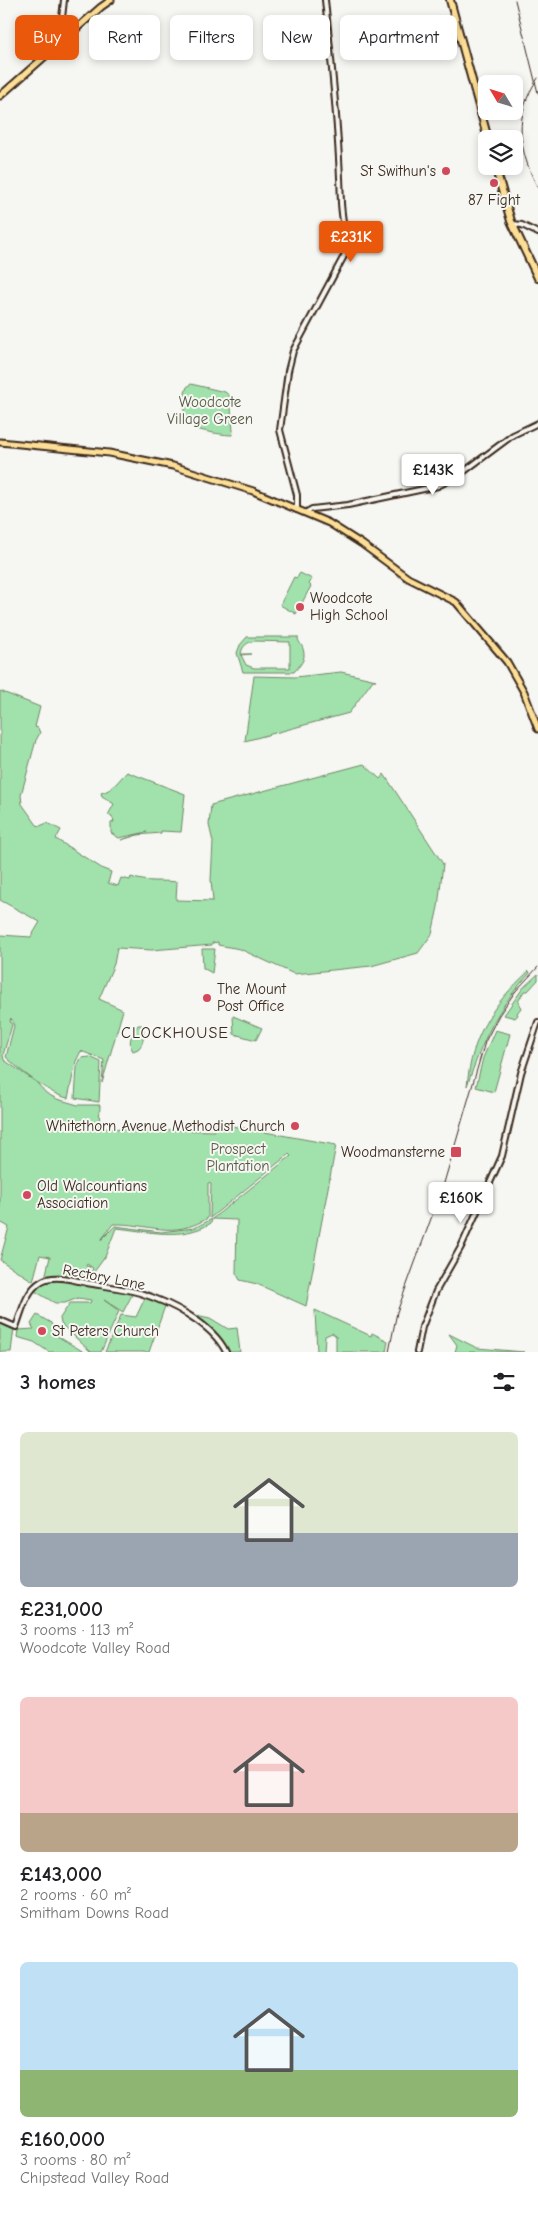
<!DOCTYPE html>
<html lang="en">
<head>
<meta charset="utf-8">
<style>
  :root { --surface:#fff; --page:#f2f2f2; --text:#202124; --muted:#757577; --accent:#ea580c }
  body { margin:0; font-family:"Comic Neue",sans-serif; background:var(--page); color:var(--text); height:100vh; display:flex; flex-direction:column; font-size:19px; white-space:nowrap }
  * { box-sizing:border-box; margin:0 }
  p { font-size:16px; color:var(--muted) }
  .icon { flex:none; width:28px; height:28px; fill:none; stroke:currentColor; stroke-width:2; stroke-linecap:round; stroke-linejoin:round }
  .map { position:relative; height:1352px; overflow:hidden }
  .details { display:flex; flex-direction:column; background:var(--surface); flex:1 }
  .details>* { flex:none }
  .guide { position:absolute; left:15px; top:15px; width:509px; height:45px; display:flex; gap:10px }
  .needle { width:32px; rotate:308deg }
  .tools { position:absolute; left:478px; top:75px; display:grid; gap:10px }
  .tools a { display:grid; place-items:center; width:45px; height:45px; border-radius:8px; background:var(--surface); box-shadow:0 2px 8px #0003; font-size:25px }
  .price { position:absolute; translate:-50% -42px; padding:0 11px; border-radius:5px; background:#fff; color:#222; font-size:16px; line-height:32px; filter:drop-shadow(0 1px 2px #0008) }
  .price::after { content:''; position:absolute; left:50%; top:30px; width:15px; height:11px; margin-left:-8px; background:inherit; clip-path:polygon(0 0,100% 0,50% 100%) }
  .price.selected { background:var(--accent); color:#fff }
  ul { padding:0; list-style:none }
  li { display:grid; align-content:center; gap:10px; height:265px; padding:0 20px }
  li span { display:grid; place-items:center; height:155px; border-radius:8px; color:#555 }
  li>.icon { margin-inline-start:auto }
  span .icon { width:90px; height:90px; fill:#fffc; stroke-width:1 }
  li b { font-size:21px }
  h2 { display:flex; justify-content:space-between; align-items:center; height:60px; padding:0 20px; font-size:21px }
  .tag { padding:0 18px; border-radius:8px; background:var(--surface); box-shadow:0 2px 8px #0003; font-size:18px; line-height:45px }
  .tag.selected { background:var(--accent); color:#fff }
  .map>svg:first-child { display:block }
</style>
</head>
<body>
<div class="map">
<svg width="538" height="1352" viewBox="0 0 538 1352">
  <rect width="100%" height="100%" fill="#f6f6f2"/>
  <filter id="ink" filterUnits="userSpaceOnUse"><feTurbulence type="fractalNoise" baseFrequency=".02" numOctaves="2"/><feDisplacementMap in="SourceGraphic" scale="10" xChannelSelector="R" yChannelSelector="G"/><feConvolveMatrix kernelMatrix="1 2 1 2 8 2 1 2 1" color-interpolation-filters="sRGB"/></filter>
  <g filter="url(#ink)">
    <path fill="#a1e2ac" stroke="#6e8665" fill-rule="evenodd" d="M191 384 225 392 230 396 233 431 232 435C224 435 195 431 189 425 182 417 183 396 187 387Z
      M300 573 312 579 309 584 311 586 296 614 280 605 294 577 297 578Z
      M247 637H298C298 643 302 644 303 649 307 660 299 666 294 672H243L237 653 240 645ZM255 641 290 642V668H254L246 665 241 655 251 654H241C242 646 247 642 255 641Z
      M341 672 376 680H373L349 713 245 741 254 676 295 677Z
      M0 691 40 707 35 727 38 728 40 733 36 740 21 795 22 804 37 825 40 826 47 823 61 830 56 839 103 869 111 872 108 883 118 886 121 878 130 880 131 877C147 883 161 880 177 882L176 900 213 901 211 880 213 842 209 825 211 805 364 764 380 779 384 774 443 864 438 907 432 934 418 953 371 966 294 974 240 949 218 945V942L212 943V945L152 950 117 948 114 964 99 999 123 1010 102 1083 104 1060 81 1051 76 1061 68 1098C52 1096 18 1069 6 1057L14 1026 11 1018 10 1021 12 1025 3 1055 4 1060 36 1082 46 1093 57 1099 78 1105H100L99 1128 214 1131 215 1123 336 1145 306 1306 257 1284 240 1280 236 1273 237 1220 212 1219 211 1223C183 1241 147 1231 116 1228L105 1257 88 1280 93 1268 87 1264 86 1266 90 1267 83 1280 146 1291 145 1294 134 1291 123 1312 104 1300 119 1311 101 1352H91L61 1324 60 1318 70 1303H90L91 1300 78 1298 65 1303H55L33 1290 45 1278 50 1257 40 1255 33 1281 0 1260 9 1227 0 1222V935L31 937 40 922 0 900ZM289 1154 291 1156 212 1219 194 1228 161 1232 115 1226 101 1240 113 1224C150 1223 171 1240 208 1218V1183L211 1184 210 1218Z
      M127 772 185 794 181 832 161 831V833L137 835 121 840 147 832 119 838 111 833V823L114 822 112 816 108 815 114 804 102 796 101 793C114 790 119 779 127 772Z
      M202 949H215L212 973 203 968Z
      M529 971 530 973C496 1009 483 1040 467 1086 472 1035 492 1005 529 971Z
      M538 974V980L528 991H524L518 1002 521 1008 517 1013 518 1015 515 1018 504 1015 523 988Z
      M233 1016 262 1028 256 1040 234 1034Z
      M138 1025H142C145 1033 144 1044 138 1049L133 1051C127 1042 132 1033 138 1025Z
      M495 1030 510 1034 494 1092 476 1087 483 1058Z
      M90 1057 101 1062 99 1102 75 1098 77 1067 81 1058Z
      M145 1298 165 1306 149 1352H105L121 1315 136 1317Z
      M315 1310 371 1336 372 1333 388 1341 386 1352H336V1336L332 1333 325 1336 324 1352H317Z
      M187 1313 210 1318 228 1329 237 1328 240 1352H227C220 1335 202 1324 187 1313Z
      M37 1315 51 1323 57 1336 84 1352H49L34 1342 17 1337 18 1330 34 1329 31 1324Z
      M0 1321 14 1328 11 1352H0Z
      M449 1334 477 1348 524 1352H455L457 1345Z"/>
    <g fill="none" stroke-linecap="round" stroke-linejoin="round">
      <defs>
        <path id="secondary" d="M59 45 64 0
          M513 224 522 225 538 233
          M297 510V495L280 430 288 371 293 351 344 256C347 238 342 221 341 203 339 135 332 67 325 0
          M305 513 312 509 348 505 438 486 458 476 513 435 538 423
          M0 1320 16 1327C22 1311 26 1290 42 1281 54 1274 74 1280 87 1283 104 1286 123 1288 140 1293 169 1302 212 1323 226 1352
          M417 1352 422 1327 436 1291 461 1247 502 1156 521 1073 538 1022"/>
        <path id="primary" d="M0 96 101 7 111 0
          M0 442 109 453 173 466 253 491 329 523 362 544 408 578 456 602 507 662 524 692 538 729"/>
        <path id="highway" d="M450 0 488 139
          M495 166 511 221 538 278"/>
      </defs>
      <use href="#secondary" stroke="#3b2a1e" stroke-width="8"/>
      <use href="#primary" stroke="#3b2a1e" stroke-width="9"/>
      <use href="#highway" stroke="#3b2a1e" stroke-width="10"/>
      <use href="#secondary" stroke="#f6f6f2" stroke-width="4"/>
      <use href="#primary" stroke="#fdde96" stroke-width="5"/>
      <use href="#highway" stroke="#fdde96" stroke-width="6"/>
      <path stroke="#3b2a1e" stroke-width="1" d="M515 0 538 93
        M538 78C513 115 518 150 538 188
        M389 1352 397 1312 444 1183 485 1042 499 1015 515 992 538 967"/>
    </g>
  </g>
  <g fill="#d1495b" stroke="#f6f6f2" stroke-width="2">
    <circle cx="446" cy="171" r="5"/>
    <circle cx="494" cy="183" r="5"/>
    <circle cx="300" cy="607" r="5"/>
    <circle cx="207" cy="998" r="5"/>
    <circle cx="295" cy="1126" r="5"/>
    <rect x="450" y="1146" width="12" height="12" rx="2.5"/>
    <circle cx="27" cy="1195" r="5"/>
    <circle cx="42" cy="1331" r="5"/>
  </g>
  <g text-anchor="middle" stroke-width="4" stroke-linejoin="round" paint-order="stroke">
    <g font-size="15" fill="#3b2a1e" stroke="#f6f6f2" text-anchor="start">
      <text x="436" y="176" text-anchor="end">St Swithun's</text>
      <text x="494" y="205" text-anchor="middle">87 Fight</text>
      <text x="310" y="603">Woodcote<tspan x="310" dy="17">High School</tspan></text>
      <text x="217" y="994">The Mount<tspan x="217" dy="17">Post Office</tspan></text>
      <text x="285" y="1131" text-anchor="end">Whitethorn Avenue Methodist Church</text>
      <text x="445" y="1157" text-anchor="end">Woodmansterne</text>
      <text x="37" y="1191">Old Walcountians<tspan x="37" dy="17">Association</tspan></text>
      <text x="52" y="1336">St Peters Church</text>
    </g>
    <g font-size="15" fill="#545842" stroke="#f6f6f2">
      <text x="210" y="407">Woodcote<tspan x="210" dy="17">Village Green</tspan></text>
      <text x="238" y="1154">Prospect<tspan x="238" dy="17">Plantation</tspan></text>
    </g>
    <g font-size="15" fill="#3b2a1e" stroke="#f6f6f2">
      <text transform="translate(104 1277) rotate(11)" y="5">Rectory Lane</text>
    </g>
    <g font-size="16" letter-spacing="1" fill="#3b2a1e" stroke="#f6f6f2">
      <text x="175" y="1038">CLOCKHOUSE</text>
    </g>
  </g>
</svg>
<div class="tools">
<a><svg class="needle" viewBox="-14 -14 28 28"><path d="M0-13l5 13h-10z" fill="#e53935"/><path d="M0 13l5-13h-10z" fill="#757577"/></svg></a>
<a><svg class="icon" aria-label="layers" viewBox="0 0 24 24"><path d="M12 4l9 5-9 5-9-5zM3 14l9 5 9-5"/></svg></a>
</div>
<b class="price selected" style="left:351px;top:263px">£231K</b>
<b class="price" style="left:433px;top:496px">£143K</b>
<b class="price" style="left:461px;top:1224px">£160K</b>
<div class="guide">
<a class="tag selected">Buy</a>
<a class="tag">Rent</a>
<a class="tag">Filters</a>
<a class="tag">New</a>
<a class="tag">Apartment</a>
</div>
</div>
<section class="details">
<h2>3 homes<svg class="icon" aria-label="filters" viewBox="0 0 24 24"><path d="M4 7h16M4 17h16"/><circle cx="9" cy="7" r="2"/><circle cx="15" cy="17" r="2"/></svg></h2>
<ul>
<li><span style="background:linear-gradient(#dfe7d0 65%,#9aa5b1 0)"><svg class="icon" aria-label="home" viewBox="0 0 24 24"><path d="M3 11l9-7 9 7M6 9v11h12V9"/></svg></span><div><b>£231,000</b><p>3 rooms · 113 m²</p><p>Woodcote Valley Road</p></div></li>
<li><span style="background:linear-gradient(#f6c9c9 75%,#b9a48a 0)"><svg class="icon" aria-label="home" viewBox="0 0 24 24"><path d="M3 11l9-7 9 7M6 9v11h12V9"/></svg></span><div><b>£143,000</b><p>2 rooms · 60 m²</p><p>Smitham Downs Road</p></div></li>
<li><span style="background:linear-gradient(#bfe0f5 70%,#8fb573 0)"><svg class="icon" aria-label="home" viewBox="0 0 24 24"><path d="M3 11l9-7 9 7M6 9v11h12V9"/></svg></span><div><b>£160,000</b><p>3 rooms · 80 m²</p><p>Chipstead Valley Road</p></div></li>
</ul>
</section>
</body>
</html>
